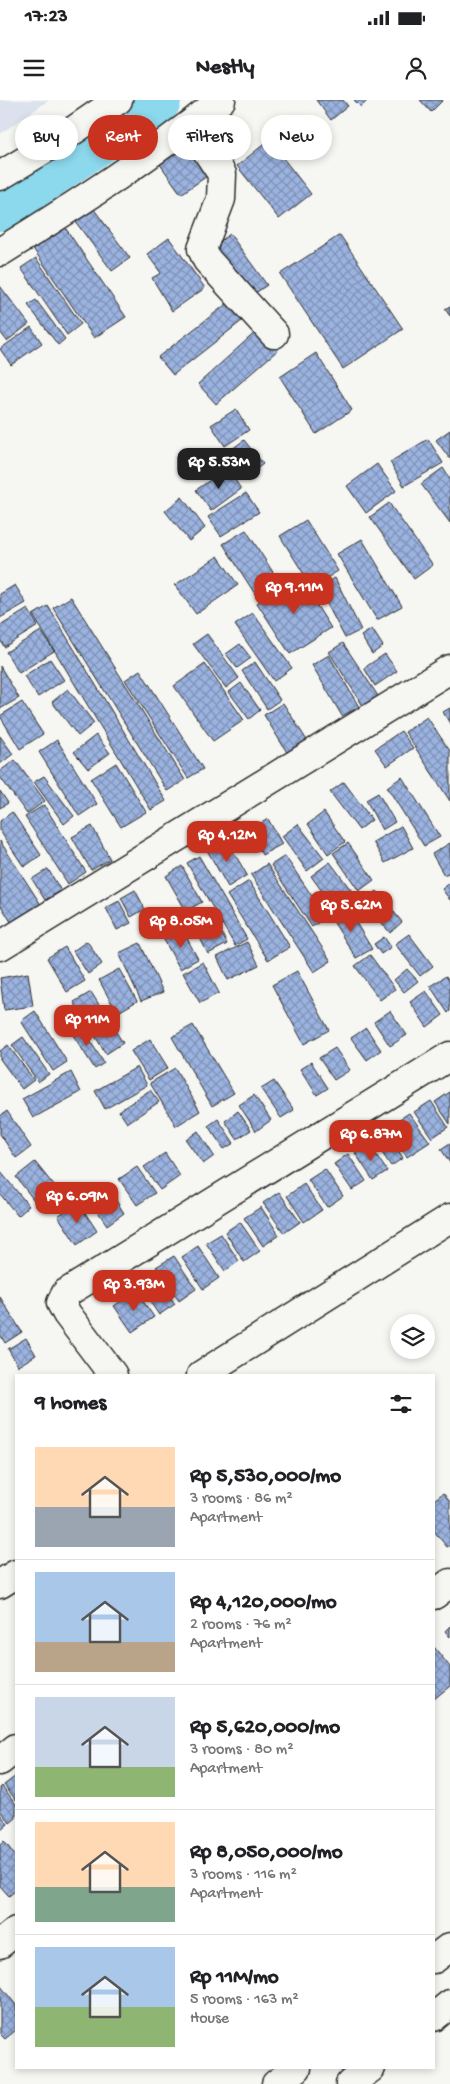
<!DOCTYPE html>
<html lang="en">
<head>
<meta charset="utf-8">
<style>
  :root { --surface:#fff; --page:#f2f2f2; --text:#202124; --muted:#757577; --line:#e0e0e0; --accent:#c8321e }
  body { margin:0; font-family:"Gochi Hand",sans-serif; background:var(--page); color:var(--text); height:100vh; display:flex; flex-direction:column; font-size:19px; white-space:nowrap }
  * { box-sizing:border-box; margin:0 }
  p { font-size:16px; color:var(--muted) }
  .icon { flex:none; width:28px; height:28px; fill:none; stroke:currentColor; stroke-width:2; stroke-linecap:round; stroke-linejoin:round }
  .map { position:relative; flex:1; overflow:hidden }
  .side { position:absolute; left:15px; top:1274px; width:420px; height:695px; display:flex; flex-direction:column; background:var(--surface); border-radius:0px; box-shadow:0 2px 8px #0003 }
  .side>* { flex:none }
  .hud { position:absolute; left:15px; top:15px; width:420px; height:45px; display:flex; gap:10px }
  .tools { position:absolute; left:390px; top:1214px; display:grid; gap:10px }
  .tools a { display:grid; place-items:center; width:45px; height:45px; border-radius:50%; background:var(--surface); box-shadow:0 2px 8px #0003; font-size:25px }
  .price { position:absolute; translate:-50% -42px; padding:0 11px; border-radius:10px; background:var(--accent); color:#fff; font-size:16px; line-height:32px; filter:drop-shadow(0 1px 2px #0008) }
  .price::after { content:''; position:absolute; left:50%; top:30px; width:15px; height:11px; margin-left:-8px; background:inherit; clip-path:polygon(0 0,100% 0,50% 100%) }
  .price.active { background:#222; color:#fff }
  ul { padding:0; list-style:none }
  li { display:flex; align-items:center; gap:15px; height:125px; padding:0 20px }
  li+li { border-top:1px solid var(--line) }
  li span { display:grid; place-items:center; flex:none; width:140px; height:100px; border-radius:0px; color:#555 }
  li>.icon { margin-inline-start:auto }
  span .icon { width:60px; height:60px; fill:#fffc; stroke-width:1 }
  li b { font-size:21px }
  h2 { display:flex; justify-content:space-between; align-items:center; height:60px; padding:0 20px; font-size:21px }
  .chip { padding:0 18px; border-radius:22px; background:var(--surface); box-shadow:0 2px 8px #0003; font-size:18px; line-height:45px }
  .chip.active { background:var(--accent); color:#fff }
  .status { display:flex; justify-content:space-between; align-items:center; height:35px; padding:0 25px; background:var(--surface); direction:ltr }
  .status svg { height:14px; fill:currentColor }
  header { display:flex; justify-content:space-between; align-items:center; height:65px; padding:0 20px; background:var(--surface); font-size:22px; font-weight:700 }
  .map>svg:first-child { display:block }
</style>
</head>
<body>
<div class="status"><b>17:23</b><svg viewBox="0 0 49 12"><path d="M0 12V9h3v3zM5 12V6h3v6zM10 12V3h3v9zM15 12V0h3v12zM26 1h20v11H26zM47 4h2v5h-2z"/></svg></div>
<header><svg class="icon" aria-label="menu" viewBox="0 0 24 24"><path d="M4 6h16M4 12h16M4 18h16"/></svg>Nestly<svg class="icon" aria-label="person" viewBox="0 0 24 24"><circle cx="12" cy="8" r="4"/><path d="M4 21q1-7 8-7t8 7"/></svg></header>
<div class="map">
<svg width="450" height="1984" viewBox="0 0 450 1984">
  <defs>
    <pattern id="building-cross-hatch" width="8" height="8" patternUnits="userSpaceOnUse" patternTransform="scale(1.25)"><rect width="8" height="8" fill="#9bb3e0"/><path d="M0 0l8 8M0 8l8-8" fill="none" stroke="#7f92b6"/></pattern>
  </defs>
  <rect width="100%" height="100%" fill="#f6f6f2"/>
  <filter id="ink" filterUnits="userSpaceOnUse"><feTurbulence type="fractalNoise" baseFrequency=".02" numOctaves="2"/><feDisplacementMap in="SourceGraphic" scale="10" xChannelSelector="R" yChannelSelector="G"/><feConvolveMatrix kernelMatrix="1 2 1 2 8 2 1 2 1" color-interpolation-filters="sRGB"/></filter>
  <g filter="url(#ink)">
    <path fill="#dbe2ed" d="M0 0H49L0 34Z"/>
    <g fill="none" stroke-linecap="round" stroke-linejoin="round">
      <path stroke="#8cd8ec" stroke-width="50" d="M0 106 156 0"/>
    </g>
    <path fill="url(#building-cross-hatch)" stroke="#2b2b2b" d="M316 0H343L348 6 331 20Z
      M354 0H368L361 7Z
      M420 0H443L431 12Z
      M192 36 216 70 181 94 157 60Z
      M269 40 311 94 279 119 237 66Z
      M93 108 130 158 112 171 75 121Z
      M62 123 126 217 94 238 30 144Z
      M230 134 267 185 245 200 208 150Z
      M340 135 403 229 343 269 280 174Z
      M169 138 205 188 172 211 152 178 161 173 147 154Z
      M36 158 81 224 67 235 21 168Z
      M0 186 29 224 7 241 0 232Z
      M36 200 65 239 58 245 28 205Z
      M229 202 243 220 173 275 158 257Z
      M450 206V216L445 209Z
      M31 227 42 243 11 265 0 249Z
      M260 228 279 249 216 304 198 284Z
      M316 253 352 310 316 334 280 277Z
      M236 309 249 330 225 346 211 325Z
      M450 330V359L436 340Z
      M428 339 443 363 404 386 390 362Z
      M244 340 263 364 242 380 223 356Z
      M377 364 396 391 366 413 347 386Z
      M227 368 241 389 211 411 196 390Z
      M443 368 450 379V423L421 384Z
      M246 393 259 412 221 436 208 417Z
      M182 397 205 428 189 441 165 411Z
      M389 403 433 465 414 479 370 417Z
      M306 420 338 471 312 487 280 436Z
      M246 430 278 480 255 494 223 444Z
      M362 439 402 506 377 520 337 454Z
      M218 456 238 485 196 514 175 485Z
      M298 476 331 528 290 554 257 503Z
      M335 478 361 530 345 538 318 487Z
      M15 485 26 503 0 518V494Z
      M71 497 185 680 167 691 53 508Z
      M48 506 166 701 151 710 33 515Z
      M28 509 38 526 4 547 0 539V526Z
      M253 513 292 568 274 581 235 525Z
      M372 529 383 546 372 554 361 536Z
      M41 531 54 551 19 573 6 552Z
      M207 534 239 578 226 588 193 544Z
      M343 543 380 599 365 609 329 552Z
      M240 544 251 558 237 568 226 554Z
      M385 554 397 571 375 586 364 568Z
      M329 555 359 607 342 616 312 565Z
      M50 559 64 580 38 597 24 576Z
      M255 562 280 600 267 609 242 571Z
      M205 564 244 620 213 641 174 586Z
      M0 566 19 598 0 609Z
      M140 570 203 669 188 678 125 580Z
      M241 583 260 610 249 619 229 592Z
      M68 589 94 623 78 636 52 602Z
      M22 602 43 634 20 649 0 616Z
      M283 603 308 642 288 654 264 615Z
      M450 608V624L443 612Z
      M427 617 450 651V701L405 632Z
      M401 631 413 648 387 666 375 649Z
      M96 635 110 653 88 669 74 652Z
      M0 636 13 654 0 664Z
      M57 640 97 704 79 716 39 652Z
      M15 660 45 701 27 714 0 677V671Z
      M116 663 146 712 121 727 91 679Z
      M44 676 74 716 64 724 34 682Z
      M402 677 440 737 424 746 387 687Z
      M344 682 372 720 359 730 330 692Z
      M0 691 8 703 0 708Z
      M378 693 395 722 382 730 366 700Z
      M44 705 86 772 68 784 25 717Z
      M12 712 41 755 24 767 0 731V721Z
      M324 712 345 742 328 754 308 724Z
      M268 719 282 744 262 755 249 730Z
      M298 724 324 758 307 771 282 736Z
      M92 726 110 759 91 770 72 737Z
      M401 726 413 748 385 763 373 742Z
      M226 739 247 775 228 787 207 750Z
      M0 741 45 811 16 830 0 804Z
      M348 743 374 780 359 791 333 753Z
      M450 743V772L444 775 432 754Z
      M199 756 247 839 235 846 187 763Z
      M285 756 326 817 312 827 271 765Z
      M330 762 354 794 334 808 311 776Z
      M267 764 331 861 314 872 251 775Z
      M182 766 202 802 186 811 166 776Z
      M48 769 61 791 45 800 32 779Z
      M249 781 290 847 268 860 227 795Z
      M450 783V800L442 789Z
      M135 790 145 809 131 817 121 798Z
      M377 791 402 822 390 833 364 801Z
      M119 801 131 823 117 830 106 808Z
      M347 808 372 849 356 858 331 818Z
      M210 810 227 844 208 854 191 820Z
      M182 829 198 859 180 869 164 840Z
      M409 834 433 866 420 876 395 844Z
      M384 837 391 847 381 854 374 844Z
      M87 841 102 864 88 874 73 851Z
      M247 842 259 865 228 880 217 857Z
      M140 843 163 892 141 901 119 853Z
      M65 847 85 881 67 892 47 858Z
      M370 855 395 889 380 900 355 866Z
      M203 862 219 893 200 903 183 873Z
      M119 869 137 901 117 913 99 880Z
      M407 869 418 881 404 892 394 880Z
      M297 871 329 930 304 944 272 885Z
      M28 873 33 906 4 910 0 878Z
      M446 876 450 883V911L448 913 430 886Z
      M426 891 443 915 427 927 410 902Z
      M91 892 123 943 106 954 74 902Z
      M35 911 67 962 53 971 21 921Z
      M390 911 407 935 390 946 374 922Z
      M80 925 104 963 95 969 71 932Z
      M193 925 234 993 212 1006 172 937Z
      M366 928 381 950 367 960 351 938Z
      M23 937 49 974 38 982 12 945Z
      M150 939 168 968 149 980 131 951Z
      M8 945 34 980 22 989 0 959V951Z
      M335 948 350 970 334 980 319 958Z
      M311 962 328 988 317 995 300 969Z
      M137 967 147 985 105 1009 95 991Z
      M175 968 200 1011 176 1026 150 983Z
      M71 972 81 992 33 1018 22 999Z
      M274 981 294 1010 281 1018 261 989Z
      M150 990 159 1002 127 1023 119 1011Z
      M450 992V1024L435 1002Z
      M254 995 271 1020 256 1031 239 1005Z
      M431 1001 448 1027 432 1038 414 1012Z
      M7 1011 31 1047 16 1058 0 1034V1016Z
      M238 1011 251 1030 237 1039 225 1021Z
      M409 1013 430 1042 407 1057 387 1027Z
      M218 1019 234 1043 224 1049 208 1026Z
      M198 1031 214 1056 203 1064 186 1040Z
      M386 1032 403 1058 391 1066 374 1041Z
      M450 1043V1063L441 1049Z
      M369 1044 387 1071 373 1080 355 1053Z
      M165 1053 180 1076 160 1090 144 1067Z
      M348 1054 366 1081 352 1090 334 1064Z
      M35 1062 59 1092 40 1108 16 1077Z
      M137 1067 155 1093 137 1105 119 1079Z
      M325 1069 343 1096 327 1107 308 1080Z
      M0 1071 29 1106 18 1116 0 1094Z
      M304 1084 322 1110 304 1122 287 1096Z
      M108 1088 124 1113 107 1125 90 1100Z
      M279 1092 300 1122 284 1133 263 1103Z
      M78 1102 97 1131 77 1145 58 1116Z
      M261 1107 279 1135 263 1146 244 1118Z
      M240 1122 260 1151 244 1162 225 1132Z
      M221 1134 239 1161 225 1171 206 1143Z
      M198 1146 219 1178 203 1189 182 1157Z
      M174 1156 196 1189 179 1201 156 1167Z
      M156 1176 175 1204 159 1215 140 1187Z
      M136 1191 154 1217 132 1232 114 1206Z
      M0 1197 22 1232 5 1243 0 1234Z
      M26 1238 36 1255 18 1266 8 1249Z
      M443 1393 450 1402V1445L447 1447 434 1431V1400Z
      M450 1526V1537L445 1531Z
      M434 1547 450 1567V1586L434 1599Z
      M16 1676V1700L4 1685Z
      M2 1686 16 1704V1718L10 1723 0 1711V1688Z
      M0 1714 8 1724 0 1731Z
      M4 1741 16 1757V1790L9 1796 0 1786V1745Z
      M0 1885 16 1905V1930L5 1939 0 1934Z"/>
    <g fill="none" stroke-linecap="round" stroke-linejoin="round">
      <defs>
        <path id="street" d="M190 26 222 74 221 99 202 149 207 160 274 234
          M0 152C76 105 152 56 221 0
          M0 846 450 569
          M113 1275 67 1214 61 1203 66 1193 450 956
          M201 1275 450 1118
          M0 1484 16 1474
          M434 1495 450 1483
          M0 1661 16 1648
          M0 1844 16 1831
          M434 1859 450 1847
          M434 1917 450 1904
          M276 1984 297 1968
          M350 1984 371 1968"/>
        <path id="secondary" d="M0 76 61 39 118 0"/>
      </defs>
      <use href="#street" stroke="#2b2b2b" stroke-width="31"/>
      <use href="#secondary" stroke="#2b2b2b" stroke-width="31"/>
      <use href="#street" stroke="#f6f6f2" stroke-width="28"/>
      <use href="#secondary" stroke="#f6f6f2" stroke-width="28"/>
    </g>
  </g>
</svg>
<div class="tools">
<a><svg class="icon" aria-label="layers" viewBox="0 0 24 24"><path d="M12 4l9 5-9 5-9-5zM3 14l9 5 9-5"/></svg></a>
</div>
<b class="price active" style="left:219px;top:390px">Rp 5.53M</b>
<b class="price" style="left:294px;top:515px">Rp 9.11M</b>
<b class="price" style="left:227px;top:763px">Rp 4.12M</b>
<b class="price" style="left:351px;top:833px">Rp 5.62M</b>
<b class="price" style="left:181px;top:849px">Rp 8.05M</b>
<b class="price" style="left:87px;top:947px">Rp 11M</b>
<b class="price" style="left:371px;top:1062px">Rp 6.87M</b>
<b class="price" style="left:77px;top:1124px">Rp 6.09M</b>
<b class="price" style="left:134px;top:1212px">Rp 3.93M</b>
<div class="hud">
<a class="chip">Buy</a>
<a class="chip active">Rent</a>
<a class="chip">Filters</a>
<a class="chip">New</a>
</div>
<section class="side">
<h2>9 homes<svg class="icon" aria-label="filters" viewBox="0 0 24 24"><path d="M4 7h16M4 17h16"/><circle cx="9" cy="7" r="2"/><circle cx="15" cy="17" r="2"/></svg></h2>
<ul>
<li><span style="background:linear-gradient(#ffd9b3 60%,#9aa5b1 0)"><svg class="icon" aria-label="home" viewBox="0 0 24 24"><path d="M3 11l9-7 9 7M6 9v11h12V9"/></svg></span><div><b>Rp 5,530,000/mo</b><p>3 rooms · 86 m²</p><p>Apartment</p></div></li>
<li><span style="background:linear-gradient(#a9c7e8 70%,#b9a48a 0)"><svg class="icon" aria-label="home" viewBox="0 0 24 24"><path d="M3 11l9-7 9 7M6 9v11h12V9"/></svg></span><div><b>Rp 4,120,000/mo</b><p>2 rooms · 76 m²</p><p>Apartment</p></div></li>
<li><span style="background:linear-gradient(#c9d6e8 70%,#8fb573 0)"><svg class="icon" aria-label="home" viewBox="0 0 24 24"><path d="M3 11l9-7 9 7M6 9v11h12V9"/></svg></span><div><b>Rp 5,620,000/mo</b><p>3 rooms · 80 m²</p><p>Apartment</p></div></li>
<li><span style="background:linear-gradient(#ffd9b3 65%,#7fa58c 0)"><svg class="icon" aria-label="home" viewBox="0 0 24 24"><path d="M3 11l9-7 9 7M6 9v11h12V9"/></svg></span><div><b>Rp 8,050,000/mo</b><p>3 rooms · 116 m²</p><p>Apartment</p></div></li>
<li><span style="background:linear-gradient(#a9c7e8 60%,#8fb573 0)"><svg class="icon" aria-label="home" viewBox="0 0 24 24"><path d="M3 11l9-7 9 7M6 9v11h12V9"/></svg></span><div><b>Rp 11M/mo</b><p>5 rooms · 163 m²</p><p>House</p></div></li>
</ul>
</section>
</div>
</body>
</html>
